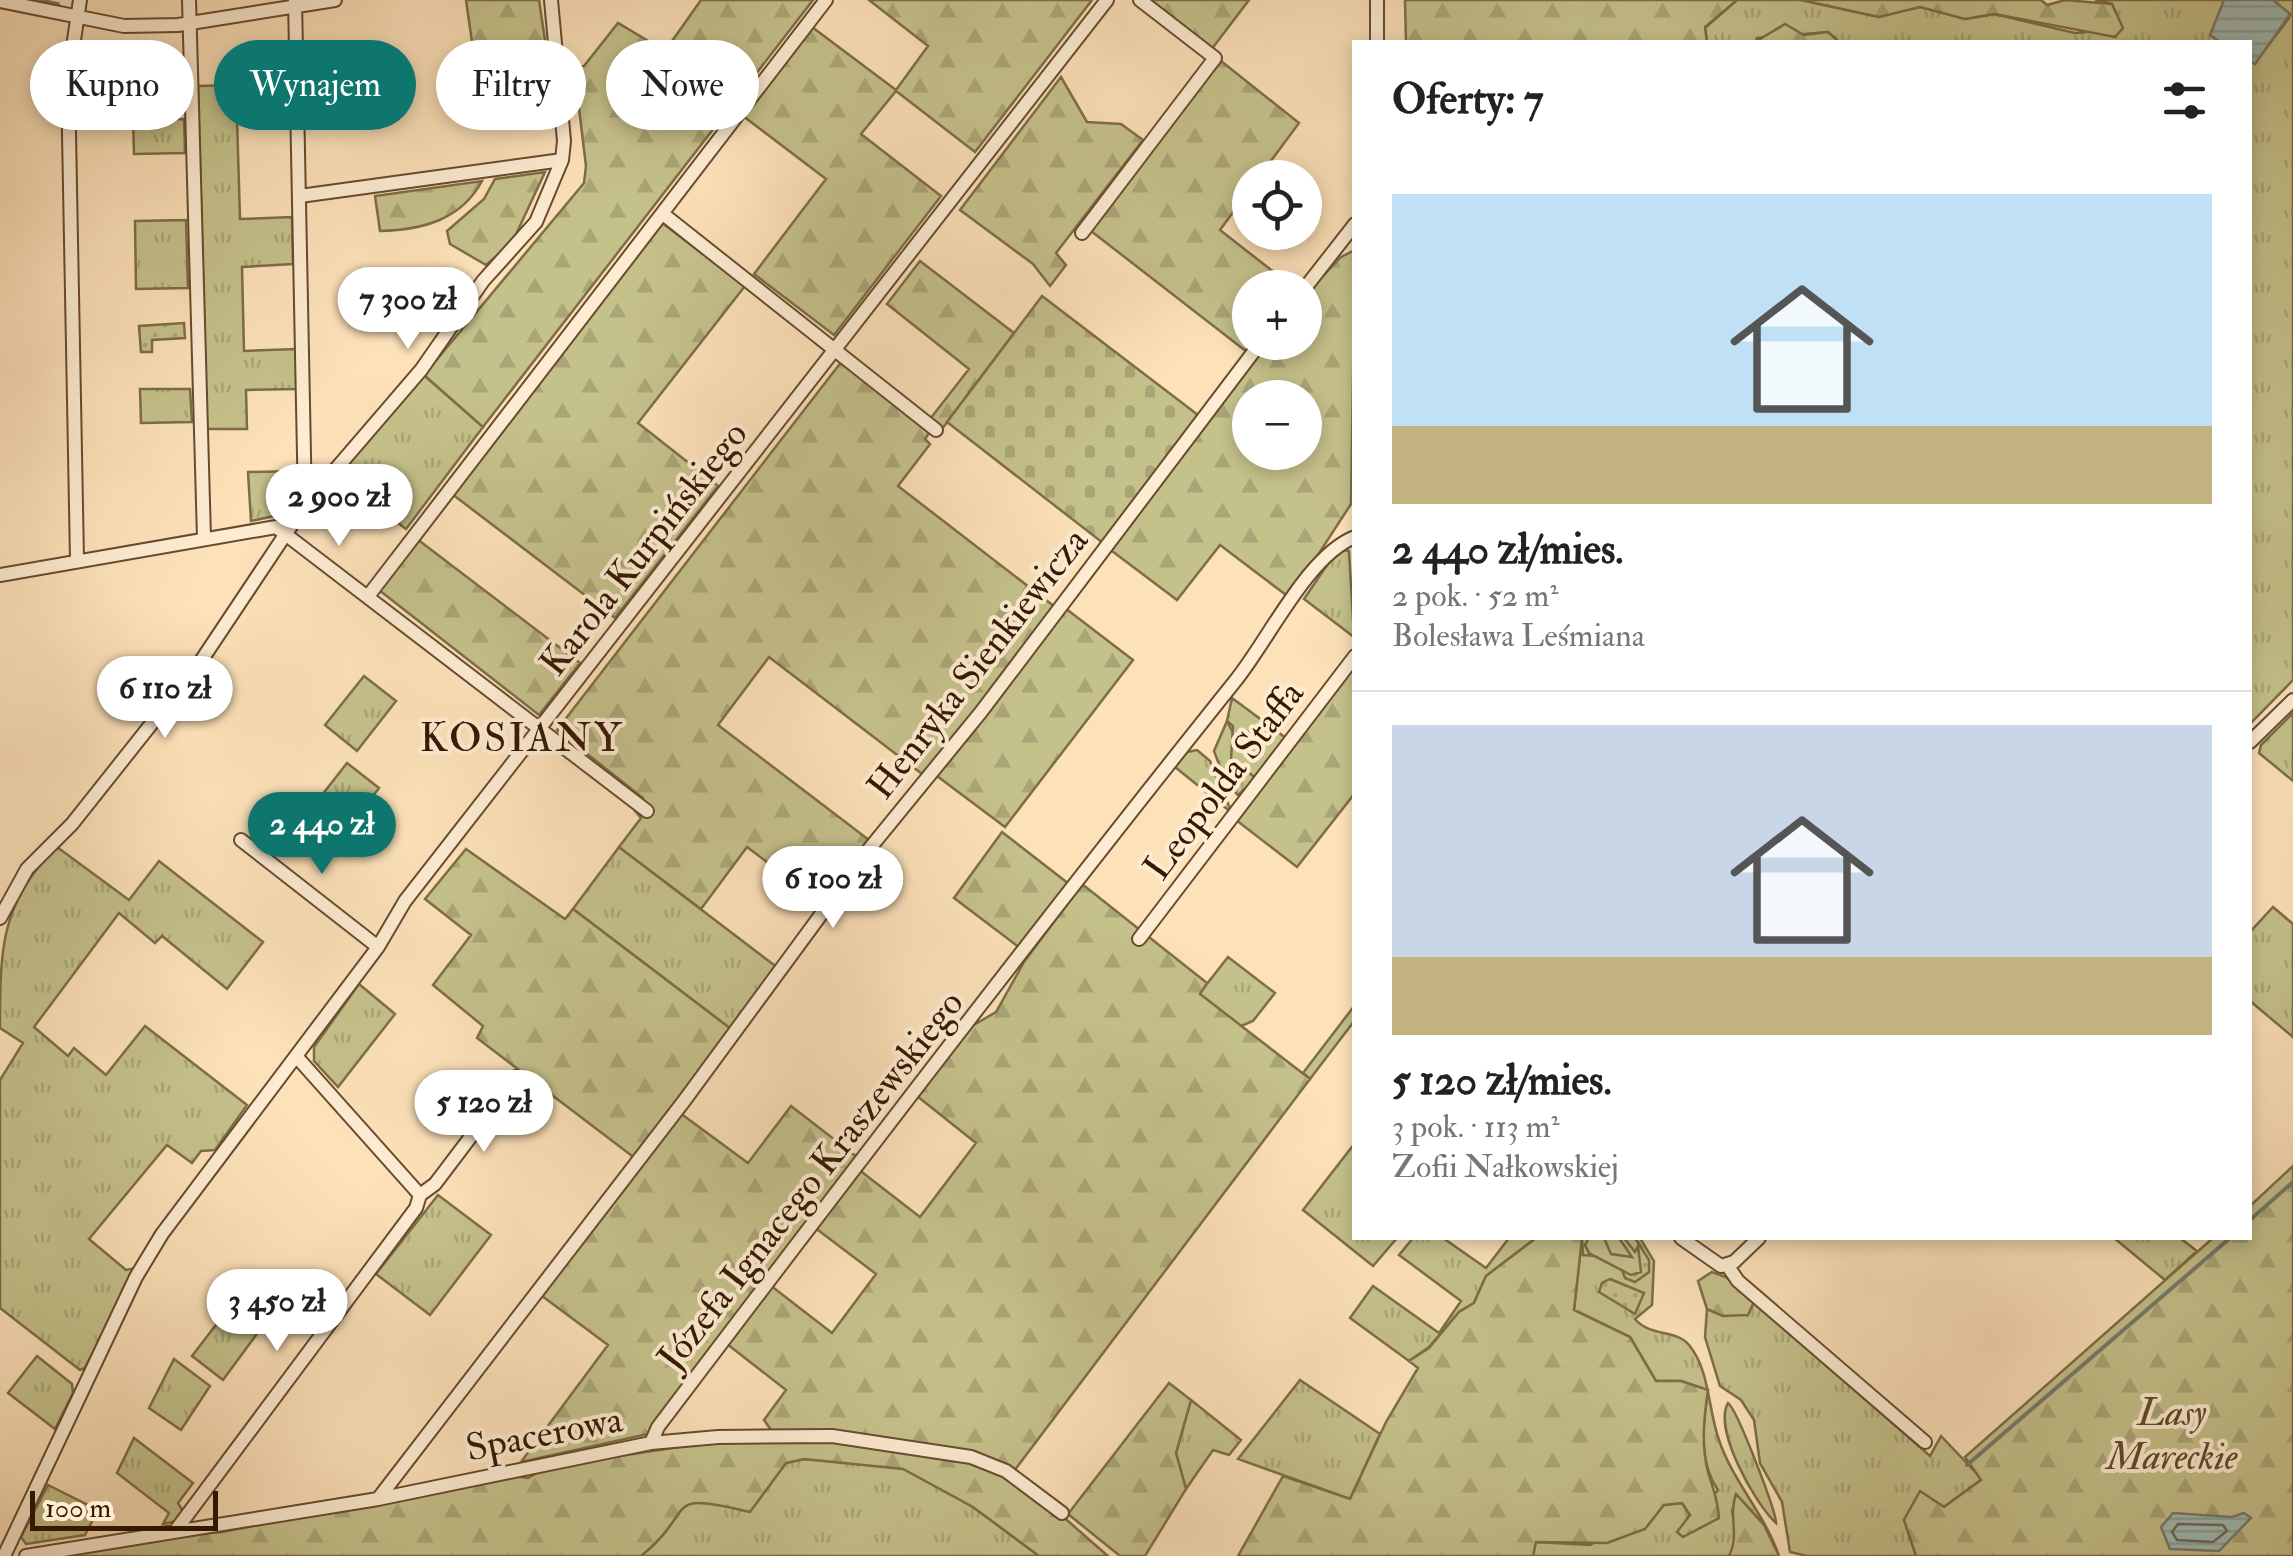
<!DOCTYPE html>
<html lang="pl">
<head>
<meta charset="utf-8">
<style>
  :root { --surface:#fff; --page:#f2f2f2; --text:#222; --muted:#767676; --line:#e0e0e0; --accent:#0f766e }
  body { margin:0; font-family:"IM FELL Double Pica",serif; background:var(--page); color:var(--text); height:100vh; display:flex; flex-direction:column; font-size:38px; white-space:nowrap }
  * { box-sizing:border-box; margin:0 }
  p { font-size:32px; color:var(--muted) }
  .icon { flex:none; width:55px; height:55px; fill:none; stroke:currentColor; stroke-width:2; stroke-linecap:round; stroke-linejoin:round }
  .map { position:relative; flex:1; overflow:hidden }
  .panel { position:absolute; left:1352px; top:40px; width:900px; height:1200px; display:flex; flex-direction:column; background:var(--surface); border-radius:0px; box-shadow:0 5px 15px #0003 }
  .panel>* { flex:none }
  .guide { position:absolute; left:30px; top:40px; width:950px; height:90px; display:flex; gap:20px }
  .buttons { position:absolute; left:1232px; top:160px; display:grid; gap:20px }
  .buttons a { display:grid; place-items:center; width:90px; height:90px; border-radius:50%; background:var(--surface); box-shadow:0 5px 15px #0003; font-size:50px }
  .scale { position:absolute; left:30px; bottom:25px; width:188px; box-sizing:border-box; padding-left:10px; border:5px solid #361901; border-top:0; font-size:28px; line-height:35px; white-space:nowrap; color:#361901; -webkit-text-stroke:8px #fdecd2; paint-order:stroke }
  .price { position:absolute; translate:-50% -85px; padding:0 22px; border-radius:35px; background:#fff; color:#222; font-size:32px; line-height:65px; filter:drop-shadow(0 2px 5px #0008) }
  .price::after { content:''; position:absolute; left:50%; top:60px; width:30px; height:22px; margin-left:-15px; background:inherit; clip-path:polygon(0 0,100% 0,50% 100%) }
  .price.active { background:var(--accent); color:#fff }
  ul { padding:0; list-style:none }
  li { display:grid; align-content:center; gap:20px; height:530px; padding:0 40px }
  li+li { border-top:2px solid var(--line) }
  li span { display:grid; place-items:center; height:310px; border-radius:0px; color:#555 }
  li>.icon { margin-inline-start:auto }
  span .icon { width:180px; height:180px; fill:#fffc; stroke-width:1 }
  li b { font-size:42px }
  h2 { display:flex; justify-content:space-between; align-items:center; height:120px; padding:0 40px; font-size:42px }
  .pill { padding:0 35px; border-radius:45px; background:var(--surface); box-shadow:0 5px 15px #0003; font-size:35px; line-height:90px }
  .pill.active { background:var(--accent); color:#fff }
  .map>svg:first-child { display:block }
</style>
</head>
<body>
<div class="map">
<svg width="2293" height="1556" viewBox="0 0 2293 1556">
  <defs>
    <pattern id="grass-tufts" width="24" height="20" patternUnits="userSpaceOnUse" patternTransform="scale(2.5)"><rect width="24" height="20" fill="#c5c18b"/><path d="M3 7l-1-3M5 7V3M7 7l1-3M15 17l-1-3M17 17v-4M19 17l1-3" fill="none" stroke="#aaa576"/></pattern>
    <pattern id="forest-firs" width="22" height="20" patternUnits="userSpaceOnUse" patternTransform="scale(2.5)"><rect width="22" height="20" fill="#c5c18b"/><path d="M5 1l3.5 6h-7zM16 11l3.5 6h-7z" fill="#aaa576"/></pattern>
    <pattern id="cemetery-stones" width="16" height="16" patternUnits="userSpaceOnUse" patternTransform="scale(2.5)"><rect width="16" height="16" fill="#c5c18b"/><path d="M2 7V4a2 2 0 0 1 4 0v3zM10 15v-3a2 2 0 0 1 4 0v3z" fill="#aaa576"/></pattern>
    <pattern id="park-dots" width="8" height="8" patternUnits="userSpaceOnUse" patternTransform="scale(2.5)"><rect width="8" height="8" fill="#c5c18b"/><path d="M2 2h.1M6 6h.1" fill="none" stroke="#aaa576" stroke-width="1.8" stroke-linecap="round"/></pattern>
    <pattern id="water-rules" width="6" height="5" patternUnits="userSpaceOnUse" patternTransform="scale(2.5)"><rect width="6" height="5" fill="#a0bcb5"/><path d="M0 2.5h6" fill="none" stroke="#8aa19a"/></pattern>
  </defs>
  <rect width="100%" height="100%" fill="#fce1b9"/>
  <filter id="stains"><feTurbulence type="fractalNoise" baseFrequency=".002" numOctaves="4"/><feColorMatrix values="0 0 0 0 .2 0 0 0 0 .09 0 0 0 0 .02 0 0 0 .5 -.17"/></filter>
  <radialGradient id="worn" r=".72"><stop offset=".6" stop-color="#630" stop-opacity="0"/><stop offset="1" stop-color="#630" stop-opacity=".3"/></radialGradient>
  <path fill="url(#grass-tufts)" stroke="#7e6d46" stroke-width="2.5" d="M1737 0H1801L1879 17 1920 6 1965 19 1994 14 2075 33 2098 31 2115 37 2112 4 2095 0H2224L2211 34 2220 42H1839L1828 32 1757 38 1755 42H1707L1705 28Z
    M2273 0H2293V680L2250 724V61L2255 63 2289 18 2290 14Z
    M236 85 240 219 292 217 293 264 242 267 244 351 296 349 297 389 246 390 247 429H207L198 86Z
    M184 119 185 153 134 154 133 120Z
    M186 220 188 288 136 289 135 221Z
    M424 375 483 427 406 529 336 477Z
    M140 389H190L192 422 141 423Z
    M299 471 300 492 293 512 251 521 248 472Z
    M1338 549 1349 551 1354 637 1304 599Z
    M364 676 396 701 357 751 325 725Z
    M2293 713V781L2259 753 2261 745Z
    M1227 721 1257 779 1238 795 1226 783 1214 751Z
    M1197 750 1210 761 1232 813 1175 767 1187 752Z
    M347 763 379 788 343 835 311 809Z
    M57 847 129 900 159 861 263 942 227 989 162 936 155 943 119 913 34 1027 68 1056 74 1048 106 1075 145 1026 247 1105 215 1150 201 1151 192 1163 167 1145 89 1239 126 1270 136 1268 85 1368 80 1370 0 1308V1080L23 1043 0 1028C0 952 0 901 57 847Z
    M619 847 778 968 731 1029 573 909Z
    M2273 907 2293 924V1037L2250 1001V932Z
    M1228 957 1275 993 1253 1021 1241 1026 1199 994Z
    M359 984 395 1014 338 1087 314 1061V1047Z
    M1355 1005V1020L1310 1079 1303 1073Z
    M1355 1143V1238H1397L1373 1266 1303 1210Z
    M438 1195 491 1235 430 1315 376 1274Z
    M1413 1238H1443L1486 1268 1509 1238H1536L1486 1276 1474 1303 1459 1312 1429 1347 1409 1361 1350 1318 1373 1286 1439 1333 1461 1301 1399 1255Z
    M1582 1238 1589 1253 1626 1272 1642 1248 1635 1238H1640L1654 1261 1652 1305 1635 1319C1650 1337 1676 1329 1689 1345 1710 1370 1708 1410 1719 1440 1733 1482 1765 1514 1779 1556L1764 1525 1743 1502 1732 1510 1737 1541 1729 1556H1460L1435 1507 1537 1542 1590 1545 1664 1505 1682 1503 1690 1515 1678 1532 1718 1490C1698 1461 1703 1423 1708 1390L1681 1381H1656L1630 1337 1574 1310Z
    M2114 1238H2180L2197 1251 2165 1280Z
    M235 1300 265 1323 223 1380 192 1356Z
    M1754 1302 1930 1456 1941 1436 1982 1479 1944 1507 1920 1492 1904 1520 1916 1556H1807L1790 1552 1782 1502 1760 1463 1754 1420 1741 1400 1720 1386 1705 1337 1707 1309 1723 1316Z
    M37 1356 72 1384 73 1393 55 1429 8 1393Z
    M174 1359 210 1386 181 1430 149 1408Z
    M1300 1380 1380 1434 1350 1499 1238 1459Z
    M1191 1400 1241 1440 1229 1455 1213 1450 1186 1489 1176 1453Z
    M1728 1403C1737 1409 1776 1511 1776 1523 1755 1504 1713 1429 1728 1403Z
    M134 1438 193 1483 178 1503 184 1513 177 1521 163 1524 169 1513 117 1473Z
    M804 1459 903 1468 973 1507 1039 1556H641C699 1509 659 1490 750 1511L786 1463Z
    M48 1485 98 1510 85 1535 26 1544 21 1537Z"/>
  <path fill="url(#forest-firs)" stroke="#7e6d46" stroke-width="2.5" fill-rule="evenodd" d="M466 0H539L549 67 477 77Z
    M701 0H813L483 427 424 375 584 183 586 166 574 67 584 66 618 23 665 51Z
    M869 0H1092L975 152 896 91 861 134 941 196 834 335 754 274 826 179 743 116 812 27 896 90 928 46Z
    M1146 0H1249L1211 50Z
    M1405 0H1737L1705 27 1707 42H1406Z
    M1801 0H2041L2047 5 2065 0 2112 4 2123 28 2115 37 1994 14 1965 19 1920 7 1879 17Z
    M1785 24 1804 35 1828 32 1839 42H1755Z
    M1221 61 1299 123 1259 177 1250 178V189L1220 230 1293 287 1250 288 1253 343 1247 352 1091 231Z
    M1061 77 1087 122 1121 124 1143 140 1056 253 1066 265 1050 286 1033 264 960 210Z
    M545 172 512 243 486 265 450 244 447 231 484 199 495 179Z
    M482 181C461 220 422 230 380 231L375 196Z
    M661 222 745 286 638 423 718 486 615 618 452 494Z
    M1355 250 1351 504 1290 598 1220 545 1177 600 1108 548 1268 343 1305 342V295L1341 257ZM1250 398H1305V452H1250Z
    M920 261 1014 333 942 429 930 419 969 369 887 304Z
    M842 361 931 430 925 439 930 444 898 486 1055 607 926 777 769 657 718 725 869 840 822 903 747 847 701 909 619 847 641 818 635 811 643 798 557 730Z
    M417 539 580 663 539 715 379 590Z
    M1065 608 1133 660 1005 827 937 776Z
    M1355 665V793L1297 867 1236 820Z
    M1232 698 1286 738 1257 779 1231 759 1233 726 1227 721Z
    M1002 832 1069 884 1020 948 954 898Z
    M466 849 565 919 573 909 731 1029 636 1159 477 1038 483 1026 433 985 471 935 425 899Z
    M1082 884 1207 983 1200 994 1310 1079 1014 1471 1000 1464 771 1430 764 1420 786 1390 727 1344 770 1285 832 1333 876 1274 814 1227 858 1169 920 1217 976 1143 917 1096 972 1026 996 1012 1024 962Z
    M791 1106 857 1157 648 1434 521 1462 608 1345 542 1296 680 1113 748 1163Z
    M2293 1166V1556H1916L1904 1520 1920 1491 1944 1507 1981 1480 1965 1457 2213 1238H2250V1206Z
    M1536 1238H1582L1574 1310 1630 1337 1656 1381H1681L1708 1390C1704 1417 1701 1445 1708 1472 1713 1489 1718 1499 1719 1518L1683 1537 1677 1532 1690 1515 1682 1503 1664 1505 1645 1529 1607 1543 1536 1542 1533 1556H1238L1283 1476 1350 1499 1386 1422 1418 1368 1409 1361 1429 1348 1459 1312 1474 1303 1486 1276Z
    M1712 1272 1726 1277 1754 1302 1748 1315 1723 1316 1707 1309 1698 1281Z
    M1169 1383 1191 1400 1176 1453 1186 1489 1145 1556H1120L1068 1514Z
    M731 1439C822 1441 929 1435 1011 1479 1046 1498 1078 1531 1108 1556H1039L973 1507 903 1469 804 1459 786 1463 750 1512C659 1490 699 1509 641 1556H59L157 1537 222 1532 514 1476 528 1478 548 1467Z
    M1736 1494 1764 1525 1779 1556H1729C1740 1535 1728 1516 1736 1494Z"/>
  <path fill="url(#cemetery-stones)" stroke="#7e6d46" stroke-width="2.5" d="M1042 296 1198 415 1103 543 947 422Z"/>
  <path fill="url(#park-dots)" stroke="#7e6d46" stroke-width="2.5" d="M184 323 185 338 152 340V352H141L139 326Z
    M1582 1238H1635L1649 1260V1272L1635 1282 1625 1278 1622 1270 1596 1256 1583 1255Z
    M1610 1279 1644 1293 1635 1314 1599 1292 1602 1283Z"/>
  <path fill="#c5c18b" stroke="#7e6d46" stroke-width="2.5" d="M1589 1238H1604L1611 1254 1632 1257 1619 1238H1624L1635 1252 1638 1246 1641 1272 1631 1275 1589 1253 1585 1245Z"/>
  <path fill="url(#water-rules)" stroke="#767b6d" stroke-width="2.5" d="M2224 0H2273L2290 14 2255 64 2250 61V42H2220L2210 35Z
    M2173 1513 2232 1517 2244 1513 2251 1518 2219 1551 2170 1549 2161 1527Z"/>
  <g fill="none" stroke-linecap="round" stroke-linejoin="round">
    <path stroke="#6b6a5b" stroke-width="2.5" d="M2178 1524 2223 1525 2227 1531 2213 1542 2177 1540 2172 1532Z"/>
    <path stroke="#767b6d" stroke-width="4" d="M38 0 58 4
      M2250 1220 2293 1182
      M1967 1465 2230 1238"/>
    <defs>
      <path id="street" d="M189 0 204 538
        M295 0 305 505
        M0 1 124 26 178 25 335 0
        M1377 42V0
        M300 196 562 160
        M663 214 936 430
        M1082 233 1215 58 1140 0
        M1305 288 1355 224
        M77 560 68 80 80 0
        M0 575 276 527 647 811
        M369 595 826 0
        M2250 742 2293 700
        M241 840 378 947
        M0 918 27 869 72 824 199 664 305 505 421 370 483 281 536 222 562 160 564 141 551 0
        M1139 939 1355 656
        M296 1056 420 1195
        M1681 1238 1721 1266 1734 1262 1759 1238
        M1727 1265 1738 1281 1925 1442
        M651 1443 658 1427C848 1176 1039 926 1236 680 1269 639 1308 555 1355 537
        M378 1499 684 1101 870 848 981 712 1261 342
        M176 1530 416 1208 420 1195 435 1184 516 1077
        M4 1556 136 1277 162 1234 378 947 405 901 1107 0
        M26 1556 378 1499 651 1443 718 1437 832 1436 971 1457 1006 1471 1062 1513"/>
    </defs>
    <use href="#street" stroke="#684b2f" stroke-width="16"/>
    <use href="#street" stroke="#fdecd2" stroke-width="12"/>
  </g>
  <g text-anchor="middle" stroke-width="8" stroke-linejoin="round" paint-order="stroke">
    <g font-size="38" fill="#361901" stroke="#fdecd2">
      <text transform="translate(643 548) rotate(-52)" y="13">Karola Kurpińskiego</text>
      <text transform="translate(977 663) rotate(-52)" y="13">Henryka Sienkiewicza</text>
      <text transform="translate(1223 780) rotate(-53)" y="13">Leopolda Staffa</text>
      <text transform="translate(810 1180) rotate(-52)" y="13">Józefa Ignacego Kraszewskiego</text>
      <text transform="translate(544 1433) rotate(-11)" y="13">Spacerowa</text>
    </g>
    <g font-size="38" font-style="italic" fill="#614b2a" stroke="#fdecd2">
      <text x="2172" y="1425">Lasy<tspan x="2172" dy="44">Mareckie</tspan></text>
    </g>
    <g font-size="40" letter-spacing="2.5" fill="#361901" stroke="#fdecd2">
      <text x="522" y="751">KOSIANY</text>
    </g>
  </g>
  <rect width="100%" height="100%" filter="url(#stains)"/>
  <rect width="100%" height="100%" fill="url(#worn)"/>
</svg>
<div class="buttons">
<a><svg class="icon" aria-label="locate" viewBox="0 0 24 24"><circle cx="12" cy="12" r="6"/><path d="M12 2v4M12 18v4M2 12h4M18 12h4"/></svg></a>
<a>+</a>
<a>−</a>
</div>
<div class="scale">100 m</div>
<b class="price" style="left:408px;top:352px">7 300 zł</b>
<b class="price" style="left:339px;top:549px">2 900 zł</b>
<b class="price" style="left:165px;top:741px">6 110 zł</b>
<b class="price active" style="left:322px;top:877px">2 440 zł</b>
<b class="price" style="left:833px;top:931px">6 100 zł</b>
<b class="price" style="left:484px;top:1155px">5 120 zł</b>
<b class="price" style="left:277px;top:1354px">3 450 zł</b>
<div class="guide">
<a class="pill">Kupno</a>
<a class="pill active">Wynajem</a>
<a class="pill">Filtry</a>
<a class="pill">Nowe</a>
</div>
<section class="panel">
<h2>Oferty: 7<svg class="icon" aria-label="filters" viewBox="0 0 24 24"><path d="M4 7h16M4 17h16"/><circle cx="9" cy="7" r="2"/><circle cx="15" cy="17" r="2"/></svg></h2>
<ul>
<li><span style="background:linear-gradient(#bfe0f5 75%,#c2b280 0)"><svg class="icon" aria-label="home" viewBox="0 0 24 24"><path d="M3 11l9-7 9 7M6 9v11h12V9"/></svg></span><div><b>2 440 zł/mies.</b><p>2 pok. · 52 m²</p><p>Bolesława Leśmiana</p></div></li>
<li><span style="background:linear-gradient(#c9d6e8 75%,#c2b280 0)"><svg class="icon" aria-label="home" viewBox="0 0 24 24"><path d="M3 11l9-7 9 7M6 9v11h12V9"/></svg></span><div><b>5 120 zł/mies.</b><p>3 pok. · 113 m²</p><p>Zofii Nałkowskiej</p></div></li>
</ul>
</section>
</div>
</body>
</html>
